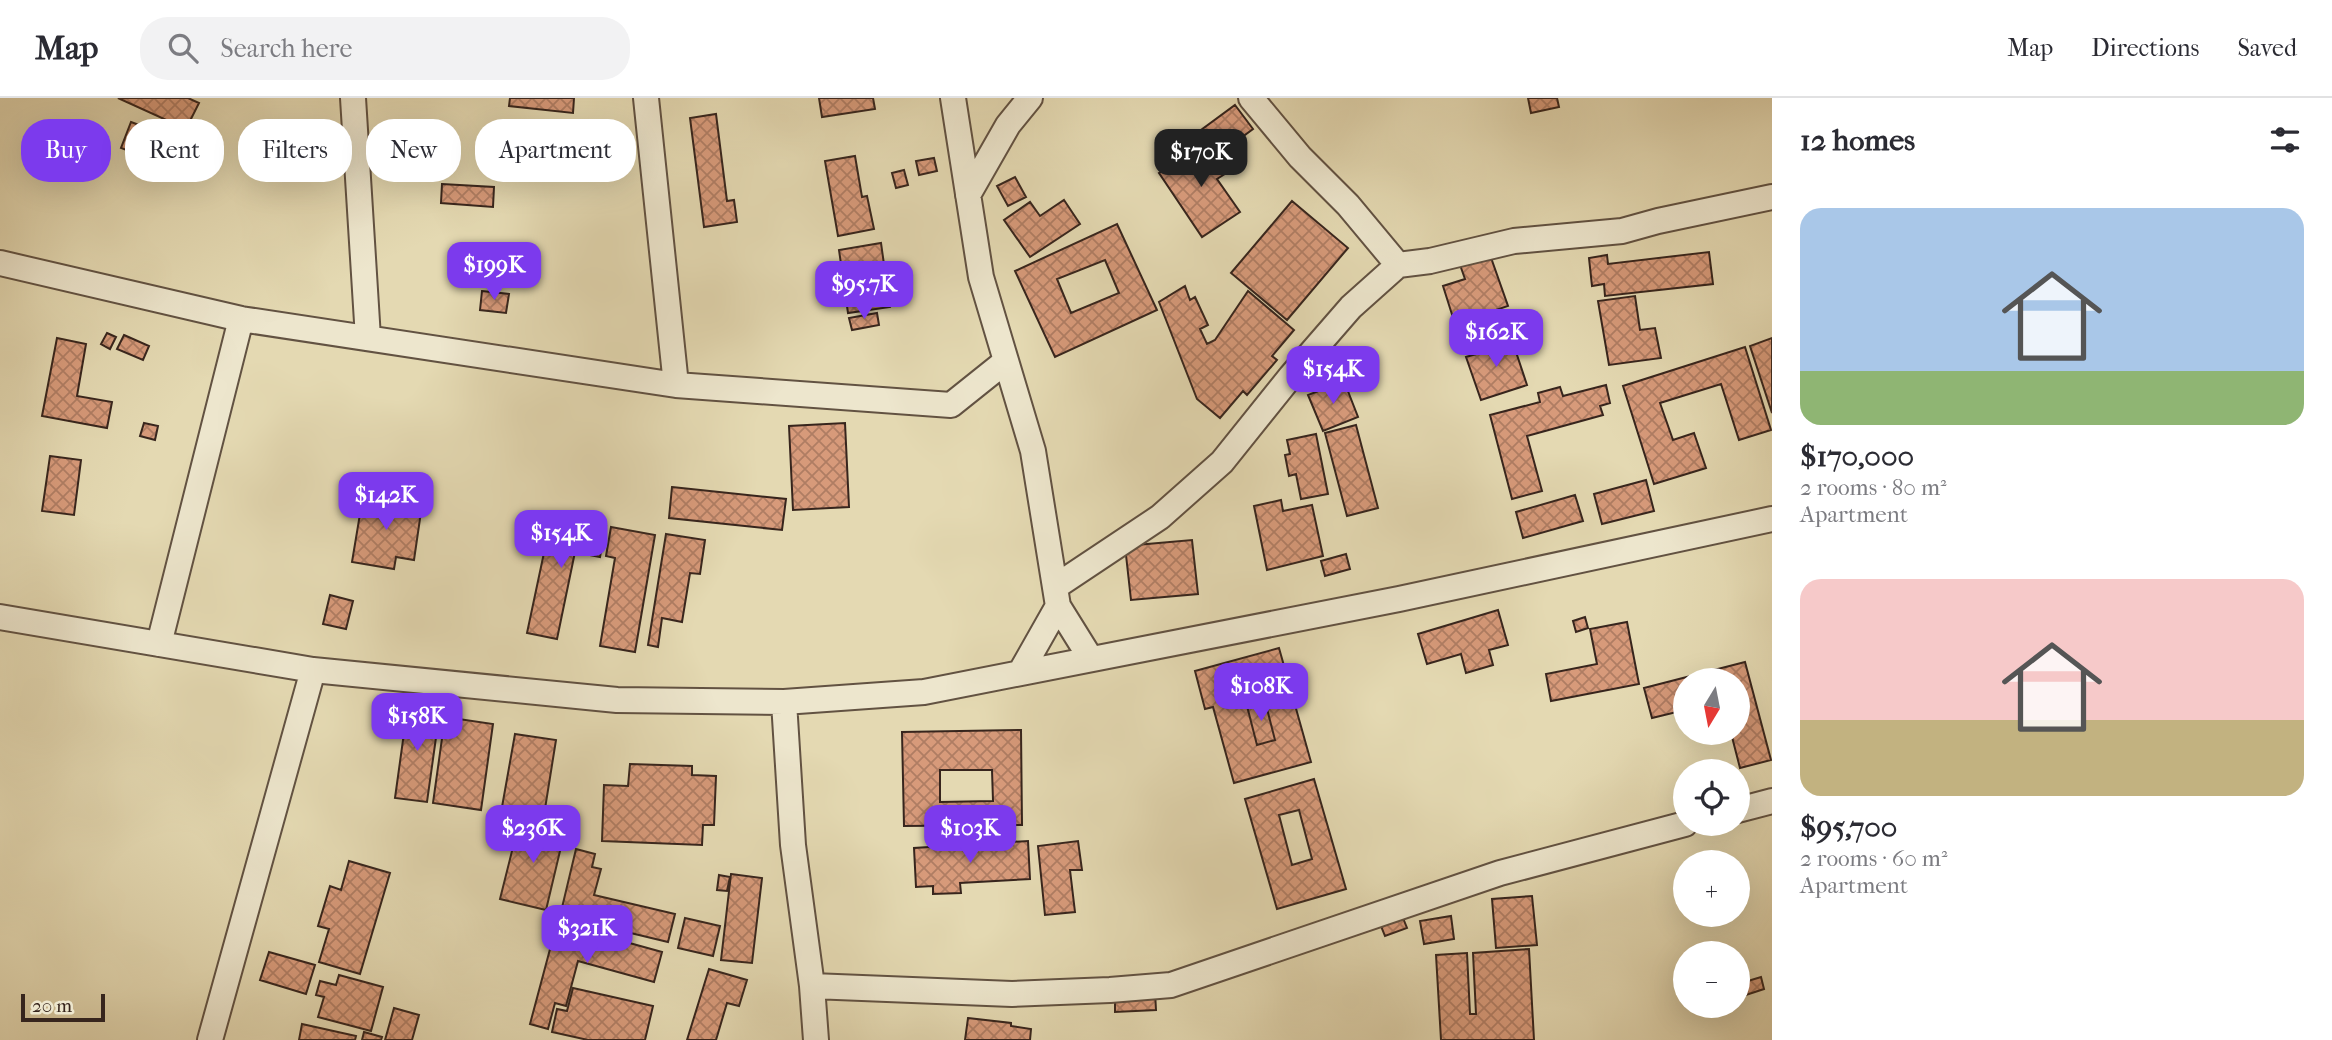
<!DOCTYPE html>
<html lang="en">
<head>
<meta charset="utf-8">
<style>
  :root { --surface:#fff; --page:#f2f2f3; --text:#2b2b33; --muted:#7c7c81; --line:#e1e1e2; --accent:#7c3aed }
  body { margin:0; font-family:"IM FELL French Canon",serif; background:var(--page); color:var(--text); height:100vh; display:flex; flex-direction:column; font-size:26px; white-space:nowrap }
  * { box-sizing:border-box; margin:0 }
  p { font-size:23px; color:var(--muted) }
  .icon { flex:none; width:38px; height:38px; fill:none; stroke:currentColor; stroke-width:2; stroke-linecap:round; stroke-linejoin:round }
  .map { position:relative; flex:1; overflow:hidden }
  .panel { display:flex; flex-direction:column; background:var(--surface); width:560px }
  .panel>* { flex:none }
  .guide { position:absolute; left:21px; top:21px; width:665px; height:63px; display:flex; gap:14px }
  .needle { width:46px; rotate:190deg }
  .tools { position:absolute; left:1673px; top:570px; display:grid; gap:14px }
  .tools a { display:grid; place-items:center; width:77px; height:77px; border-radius:50%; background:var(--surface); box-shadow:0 7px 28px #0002; font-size:35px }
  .scale { position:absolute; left:21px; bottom:18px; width:84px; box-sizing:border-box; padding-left:7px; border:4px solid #37251d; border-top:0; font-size:19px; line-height:24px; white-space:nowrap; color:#37251d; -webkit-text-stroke:5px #ede6cd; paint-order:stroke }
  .price { position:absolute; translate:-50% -60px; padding:0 16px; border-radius:14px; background:var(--accent); color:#fff; font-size:23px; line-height:46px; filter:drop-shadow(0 2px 4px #0008) }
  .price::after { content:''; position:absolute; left:50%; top:42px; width:21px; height:16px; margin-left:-10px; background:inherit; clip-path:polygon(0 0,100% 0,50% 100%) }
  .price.active { background:#222; color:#fff }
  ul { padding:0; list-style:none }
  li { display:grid; align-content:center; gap:14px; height:371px; padding:0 28px }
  li span { display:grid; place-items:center; height:217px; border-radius:21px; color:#555 }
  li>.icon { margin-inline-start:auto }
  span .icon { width:126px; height:126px; fill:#fffc; stroke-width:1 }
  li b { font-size:30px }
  h2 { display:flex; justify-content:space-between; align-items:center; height:84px; padding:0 28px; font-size:30px }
  .tag { padding:0 24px; border-radius:28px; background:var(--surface); box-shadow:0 7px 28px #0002; font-size:24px; line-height:63px }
  .tag.active { background:var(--accent); color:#fff }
  header { display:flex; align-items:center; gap:42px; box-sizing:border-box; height:98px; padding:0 35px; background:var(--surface); border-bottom:2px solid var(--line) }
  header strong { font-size:33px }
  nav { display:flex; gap:38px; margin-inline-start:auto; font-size:24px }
  .search { width:490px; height:63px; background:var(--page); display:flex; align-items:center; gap:18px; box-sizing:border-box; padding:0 24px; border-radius:28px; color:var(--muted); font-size:26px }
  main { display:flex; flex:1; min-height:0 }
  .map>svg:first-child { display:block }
</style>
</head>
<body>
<header>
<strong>Map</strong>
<div class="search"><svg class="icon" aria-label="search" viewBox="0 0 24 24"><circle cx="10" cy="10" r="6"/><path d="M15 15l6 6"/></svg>Search here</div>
<nav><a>Map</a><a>Directions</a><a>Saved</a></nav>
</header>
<main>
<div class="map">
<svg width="1772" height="942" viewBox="0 0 1772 942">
  <defs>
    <pattern id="building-cross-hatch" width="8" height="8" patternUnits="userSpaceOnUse" patternTransform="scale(1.75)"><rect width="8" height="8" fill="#d79a7a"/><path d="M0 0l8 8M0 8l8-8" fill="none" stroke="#af7d63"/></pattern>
  </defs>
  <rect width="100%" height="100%" fill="#e4d9b2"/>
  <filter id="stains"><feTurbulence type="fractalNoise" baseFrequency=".00286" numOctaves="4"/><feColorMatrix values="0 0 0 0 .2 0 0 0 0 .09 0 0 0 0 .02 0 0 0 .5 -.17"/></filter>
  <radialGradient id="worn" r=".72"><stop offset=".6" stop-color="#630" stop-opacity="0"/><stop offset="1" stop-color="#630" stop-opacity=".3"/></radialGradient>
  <path fill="url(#building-cross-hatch)" stroke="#37251d" stroke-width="2" fill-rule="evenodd" d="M118 0H188L199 5 186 31Z
    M510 0H574L573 15 509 8Z
    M819 0H873L875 11 822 19Z
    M1528 0H1557L1559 9 1531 15Z
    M1235 7 1253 31 1219 56 1201 32Z
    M716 16 727 103 734 102 737 124 704 129 690 20Z
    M131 24 182 43 172 69 121 50Z
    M1207 43 1228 74 1217 81 1240 114 1202 139 1159 75Z
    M855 58 862 99 867 98 874 131 838 138 825 63Z
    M934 60 937 73 919 77 916 63Z
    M904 72 908 87 896 90 892 75Z
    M1015 79 1026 99 1008 108 997 88Z
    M442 86 494 89 493 109 441 105Z
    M1064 102 1080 126 1030 159 1004 122 1030 104 1040 118Z
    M1292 103 1348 150 1287 222 1231 175Z
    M1117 126 1157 212 1055 259 1015 173ZM1105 162 1119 195 1071 215 1057 181Z
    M881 145 890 209 848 215 839 152Z
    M1489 154 1508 208 1455 226 1443 188 1465 181 1459 164Z
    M1709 154 1713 186 1605 198 1604 186 1592 188 1589 160 1607 157 1608 166Z
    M1185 188 1190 202 1195 199 1208 227 1200 231 1207 246 1215 242 1248 193 1294 232 1272 258 1277 262 1247 297 1243 293 1220 320 1197 301 1159 204Z
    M482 193 509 196 506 215 480 212Z
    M1635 198 1640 232 1655 230 1661 260 1609 267 1598 203Z
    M877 215 879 227 852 232 849 220Z
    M107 235 116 239 110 251 101 246Z
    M124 237 149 248 143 262 117 251Z
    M1500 237 1505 251 1514 248 1527 287 1481 302 1466 259 1483 254 1480 244Z
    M57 240 86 246 77 298 112 304 107 330 42 318Z
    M1772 240V315L1750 248Z
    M1745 249 1771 332 1739 342 1721 286 1660 305 1673 342 1694 335 1706 370 1654 386 1623 288Z
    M1344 283 1358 319 1323 333 1308 297Z
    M1606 287 1610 305 1600 308 1603 317 1527 338 1542 393 1512 401 1490 317 1540 304 1538 295 1560 289 1563 298Z
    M144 325 158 328 155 342 140 338Z
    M845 325 849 409 793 412 789 328Z
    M1356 327 1378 410 1347 418 1325 335Z
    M1316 336 1328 396 1301 401 1296 376 1289 378 1285 357 1290 356 1287 342Z
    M50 358 81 362 74 417 42 413Z
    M1646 382 1654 413 1602 426 1594 396Z
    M672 389 786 401 782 432 669 420Z
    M1575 397 1583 423 1523 440 1516 414Z
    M363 398 422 407 414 462 396 459 394 471 352 464Z
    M1281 402 1283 413 1312 407 1323 458 1267 472 1254 408Z
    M552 417 606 428 600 459 575 454 557 541 527 535Z
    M611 429 655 437 635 554 600 548 615 460 606 458Z
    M666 436 705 442 700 476 690 475 682 524 662 520 658 549 648 547Z
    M1192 442 1198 496 1131 502 1125 448Z
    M1346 456 1350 471 1325 478 1321 463Z
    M330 497 353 503 346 531 323 526Z
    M1498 512 1508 547 1489 552 1493 567 1466 575 1461 556 1427 566 1418 536Z
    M1585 519 1588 530 1576 534 1573 523Z
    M1627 524 1639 586 1551 603 1546 576 1597 566 1590 531Z
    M1279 550 1311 664 1234 685 1213 609 1205 611 1195 573ZM1265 603 1275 642 1257 647 1247 608Z
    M1745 564 1771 662 1740 670 1731 635H1738V583H1685V612L1652 620 1644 590Z
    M1265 603 1275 642 1257 647 1247 608Z
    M408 606 440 611 427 704 395 700Z
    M445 619 493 626 481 712 433 705Z
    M1021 632 1022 727 904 728 902 634ZM940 672H992L993 703 940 704Z
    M515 636 556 642 544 717 502 709Z
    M630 666 692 668V677L716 678 714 727H703L702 747 602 743 604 687 628 688Z
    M1314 681 1346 791 1277 811 1245 701ZM1299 712 1312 761 1292 767 1279 717Z
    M520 721 565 732 546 812 500 801Z
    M1028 743 1030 781 960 785 961 795 933 796V788L916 789 914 750Z
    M1078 743 1082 772H1070L1075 814 1045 817 1038 748Z
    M576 751 595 756 592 769 601 771 594 797 675 816 668 844 560 818Z
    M349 763 390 775 360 876 319 864 329 831 318 828 330 788 341 792Z
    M731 776 762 780 752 865 721 862Z
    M719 777 730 779 727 793 717 792Z
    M1532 798 1537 847 1496 850 1492 801Z
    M1451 818 1454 841 1424 846 1420 823Z
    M685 820 720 828 713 858 678 850Z
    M1403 820 1407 830 1385 838 1381 828Z
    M557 825 662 854 654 884 578 863 566 908 555 905 548 931 530 926Z
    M1529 851 1534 942H1441L1436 857 1467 855 1470 916H1476L1473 855Z
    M269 854 315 867 306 896 260 882Z
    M709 871 747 882 739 908 727 905 716 942H687Z
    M339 877 383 889 371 933 318 919 324 899 316 897 320 883 336 887Z
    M1761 879 1764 891 1740 899 1738 886Z
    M573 890 653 908 645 942H588L552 934 557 911 567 913Z
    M1155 894 1156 912 1115 914V896Z
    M394 910 419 917 412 942H385Z
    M968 920 1011 925V928L1031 931 1030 942H965Z
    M302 926 356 938 355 942H299Z
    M364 934 382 939 381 942H362Z"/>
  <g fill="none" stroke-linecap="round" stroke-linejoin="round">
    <defs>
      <path id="minor" d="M353 0 368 240
        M646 0 676 287
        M953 0 981 179 1033 353 1058 508 1091 561
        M1251 0 1300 59 1348 107 1398 167
        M968 97 1008 27 1030 0
        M0 165 241 221 676 287 951 307 1006 263
        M1055 489 1160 419 1222 364 1291 278 1351 209 1398 167 1430 163 1514 143 1622 133 1658 123 1772 99
        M0 519 313 572 617 602 784 604 924 594 1399 501 1772 421
        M159 546 241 221
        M1020 575 1058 508
        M784 604 793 747 812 888 816 942
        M1738 712 1772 703
        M812 888 1012 896 1110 892 1171 887 1500 775 1685 726
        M210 942 313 572"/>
    </defs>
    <use href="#minor" stroke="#625242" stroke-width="28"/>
    <use href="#minor" stroke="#ede6cd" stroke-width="24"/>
  </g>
  <rect width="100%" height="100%" filter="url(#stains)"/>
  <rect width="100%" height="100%" fill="url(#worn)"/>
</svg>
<div class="tools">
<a><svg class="needle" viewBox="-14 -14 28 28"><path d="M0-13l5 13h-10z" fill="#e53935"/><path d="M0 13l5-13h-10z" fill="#7c7c81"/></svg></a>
<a><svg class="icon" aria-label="locate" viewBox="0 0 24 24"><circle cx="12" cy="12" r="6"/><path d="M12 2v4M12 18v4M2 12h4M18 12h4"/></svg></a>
<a>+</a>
<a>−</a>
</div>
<div class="scale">20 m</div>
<b class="price active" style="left:1201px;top:91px">$170K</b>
<b class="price" style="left:494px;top:204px">$199K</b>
<b class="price" style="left:864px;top:223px">$95.7K</b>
<b class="price" style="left:1496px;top:271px">$162K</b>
<b class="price" style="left:1333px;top:308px">$154K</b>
<b class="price" style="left:386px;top:434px">$142K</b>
<b class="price" style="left:561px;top:472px">$154K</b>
<b class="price" style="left:1261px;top:625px">$108K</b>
<b class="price" style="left:417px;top:655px">$158K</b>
<b class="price" style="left:533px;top:767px">$236K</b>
<b class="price" style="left:970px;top:767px">$103K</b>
<b class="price" style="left:587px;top:867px">$321K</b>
<div class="guide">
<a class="tag active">Buy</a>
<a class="tag">Rent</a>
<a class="tag">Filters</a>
<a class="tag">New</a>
<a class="tag">Apartment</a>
</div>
</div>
<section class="panel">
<h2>12 homes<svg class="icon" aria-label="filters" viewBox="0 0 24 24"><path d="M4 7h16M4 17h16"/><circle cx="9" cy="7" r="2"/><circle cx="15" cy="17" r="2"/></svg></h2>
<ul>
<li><span style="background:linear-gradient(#a9c7e8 75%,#8fb573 0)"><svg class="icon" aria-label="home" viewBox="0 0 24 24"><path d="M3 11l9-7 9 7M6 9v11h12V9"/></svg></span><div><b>$170,000</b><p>2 rooms · 80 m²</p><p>Apartment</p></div></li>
<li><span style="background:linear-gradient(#f6c9c9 65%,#c2b280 0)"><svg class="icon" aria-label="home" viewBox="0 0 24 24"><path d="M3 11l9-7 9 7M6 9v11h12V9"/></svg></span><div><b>$95,700</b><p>2 rooms · 60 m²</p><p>Apartment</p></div></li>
</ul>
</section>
</main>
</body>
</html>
